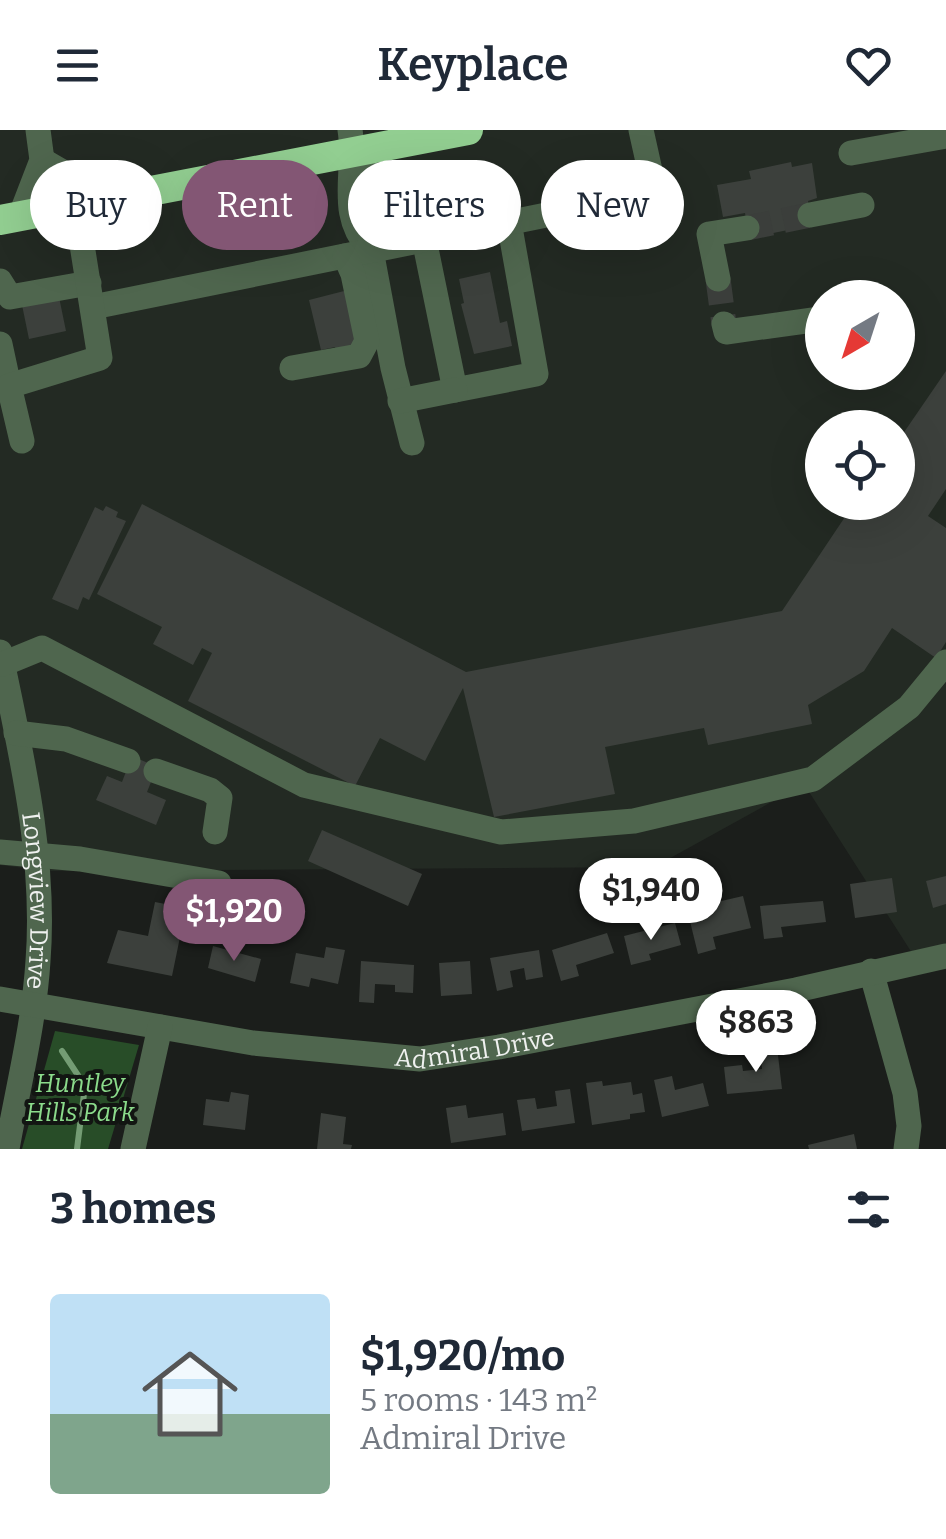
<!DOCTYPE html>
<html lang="en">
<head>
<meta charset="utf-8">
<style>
  :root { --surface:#fff; --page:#f2f2f3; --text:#1f2937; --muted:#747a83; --line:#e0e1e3; --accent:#835674 }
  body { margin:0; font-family:Bitter,serif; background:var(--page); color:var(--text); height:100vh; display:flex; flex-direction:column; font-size:38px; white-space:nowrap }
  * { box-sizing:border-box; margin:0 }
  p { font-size:32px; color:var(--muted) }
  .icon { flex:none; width:55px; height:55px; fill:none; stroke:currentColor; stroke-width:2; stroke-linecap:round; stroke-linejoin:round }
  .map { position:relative; height:1019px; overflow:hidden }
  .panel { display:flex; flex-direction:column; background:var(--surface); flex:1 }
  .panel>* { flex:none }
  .hud { position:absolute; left:30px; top:30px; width:888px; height:90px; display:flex; gap:20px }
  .needle { width:65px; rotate:219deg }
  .buttons { position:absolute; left:805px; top:150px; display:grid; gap:20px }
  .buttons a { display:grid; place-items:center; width:110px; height:110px; border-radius:50%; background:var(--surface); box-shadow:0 10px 40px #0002; font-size:50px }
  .price { position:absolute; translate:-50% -85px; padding:0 22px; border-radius:35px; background:#fff; color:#222; font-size:32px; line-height:65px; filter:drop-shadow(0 2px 5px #0008) }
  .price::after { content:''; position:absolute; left:50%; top:60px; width:30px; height:22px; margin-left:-15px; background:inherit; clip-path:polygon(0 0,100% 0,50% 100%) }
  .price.current { background:var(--accent); color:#fff }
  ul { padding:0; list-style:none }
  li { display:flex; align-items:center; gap:30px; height:250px; padding:0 50px }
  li+li { border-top:2px solid var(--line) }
  li span { display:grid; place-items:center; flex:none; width:280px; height:200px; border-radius:10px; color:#555 }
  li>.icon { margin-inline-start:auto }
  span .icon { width:120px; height:120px; fill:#fffc; stroke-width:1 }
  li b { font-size:42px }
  h2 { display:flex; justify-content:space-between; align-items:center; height:120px; padding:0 50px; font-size:42px }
  .chip { padding:0 35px; border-radius:45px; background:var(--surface); box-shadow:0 10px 40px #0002; font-size:35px; line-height:90px }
  .chip.current { background:var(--accent); color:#fff }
  header { display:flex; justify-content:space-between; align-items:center; height:130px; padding:0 50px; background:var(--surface); font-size:45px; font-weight:600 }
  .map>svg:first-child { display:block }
</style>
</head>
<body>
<header><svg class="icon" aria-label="menu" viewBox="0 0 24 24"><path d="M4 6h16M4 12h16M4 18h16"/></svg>Keyplace<svg class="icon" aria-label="heart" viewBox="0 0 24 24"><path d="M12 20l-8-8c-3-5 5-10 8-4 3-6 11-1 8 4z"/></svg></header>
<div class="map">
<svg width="946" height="1019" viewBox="0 0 946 1019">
  <rect width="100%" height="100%" fill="#1b1e1b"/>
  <path fill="#232a23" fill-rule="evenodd" d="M0 0H946V817L912 823 804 654 654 737 48 741 0 735ZM822 168H898V242H822ZM822 298H898V372H822Z"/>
  <path fill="#284d28" d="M55 901 139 915 108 1019H22Z"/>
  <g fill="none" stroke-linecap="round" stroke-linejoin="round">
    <path stroke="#749c74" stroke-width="6" d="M62 921 85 956 77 1019"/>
  </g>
  <path fill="#3c403c" d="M791 32 792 37 812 33 817 68 808 71 813 95 749 108 745 83 723 87 717 55 751 49 749 41Z
    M490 142 500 193 507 191 512 216 474 224 461 174 464 173 459 149Z
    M348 160 357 177 354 218 337 223 335 217 321 220 309 170Z
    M59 167 66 201 29 209 22 175Z
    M946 241V359L928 386 946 398V512L936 528 892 498 864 541 808 575 812 594 708 615 704 598 605 617 615 664 494 687 463 558 425 631 380 608 355 656 188 571 212 523 202 518 193 535 153 514 162 497 97 464 142 374 466 542 782 481 855 372H898V311Z
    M106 376 118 382 116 387 126 391 89 470 83 467 78 480 52 469 95 377 103 381Z
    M132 626 157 637 147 662 166 670 156 695 96 670 107 646 122 652Z
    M322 700 422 744 408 776 308 731Z
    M946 746V774L933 778 926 751Z
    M892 748 897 782 855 788 850 754Z
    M743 766 751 798 713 807 716 819 698 824 687 779Z
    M823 771 826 792 781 797 783 807 764 809 760 776Z
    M155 772 186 778 172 846 107 833 118 800 148 806Z
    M675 793 681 815 649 824 651 830 631 835 624 806Z
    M607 803 614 823 576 835 579 846 561 851 552 820Z
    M213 816 261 829 255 852 208 838Z
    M326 817 345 820 338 854 311 848 309 857 290 853 296 823 324 828Z
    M539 820 543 847 526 850 524 838 510 841 513 857 497 861 490 828Z
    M361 831 414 835 413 863 395 862V855L375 854 374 873 359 872Z
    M470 831 472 864 441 866 439 833Z
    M777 917 782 959 727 964 724 937 742 935 743 941 762 939 760 919Z
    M672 946 675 960 703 953 709 976 662 987 654 950Z
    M602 951 603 956 631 952 633 965 642 963 645 982 630 984V989L592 995 586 953Z
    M570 959 575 993 522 1001 517 970 535 968 537 979 557 976 555 961Z
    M231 962 249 965 245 1000 203 995 206 969 229 972Z
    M466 975 468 988 503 983 506 1005 451 1013 446 978Z
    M321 983 346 987 343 1014 352 1015 351 1019H317Z
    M854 1004 857 1019H809L808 1015Z"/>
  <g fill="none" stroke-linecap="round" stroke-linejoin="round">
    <path stroke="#3b3e3b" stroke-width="25" stroke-dasharray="25 12" stroke-linecap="butt" d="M747 98 810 85
      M718 149 724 194"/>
    <g stroke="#4f664e" stroke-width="25">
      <path d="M350 0C357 42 336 84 371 120L393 238 412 313"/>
      <path d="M354 22 374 52 386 102 371 120"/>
      <path d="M851 23 946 6"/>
      <path d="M42 30 111 70"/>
      <path d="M810 85 862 75"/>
      <path d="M20 87 42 30 38 0"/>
      <path d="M424 109 455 260 536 244 509 92"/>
      <path d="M718 149 709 104 747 98"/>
      <path d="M0 151 10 167 89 153"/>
      <path d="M93 177 655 63 641 0"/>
      <path d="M724 194 726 202 820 189 822 203"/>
      <path d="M0 214 9 256 0 258"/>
      <path d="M292 238 359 226 367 211 353 144 345 126"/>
      <path d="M400 271 455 260"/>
      <path d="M22 311 9 256 100 228 76 77"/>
      <path id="s1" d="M0 522C21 623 46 727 38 831 34 894 18 957 7 1019"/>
      <path d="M3 534 42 518 304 655 501 702 634 691 813 649 909 577 946 532"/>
      <path d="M16 603 66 609 128 631"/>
      <path d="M156 641 210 660 220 668 215 702"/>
      <path d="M0 722 80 729 219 753"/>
      <path d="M871 841 905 963 909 996 906 1019"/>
      <path id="s2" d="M0 869 253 913 420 929 499 917 796 860 946 826"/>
      <path d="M133 1019 160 897"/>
    </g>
    <path stroke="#92ce91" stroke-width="30" d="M0 90 468 0"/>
  </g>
  <g text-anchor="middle" stroke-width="8" stroke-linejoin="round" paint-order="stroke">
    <g font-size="25" fill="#eff1ef" stroke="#121512">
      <text dy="9" stroke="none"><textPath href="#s1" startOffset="252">Longview Drive</textPath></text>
      <text dy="9" stroke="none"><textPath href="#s2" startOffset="480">Admiral Drive</textPath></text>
    </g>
    <g font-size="25" font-style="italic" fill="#8bdb8b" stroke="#121512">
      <text x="80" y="962">Huntley<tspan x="80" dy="29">Hills Park</tspan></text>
    </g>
  </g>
</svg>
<div class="buttons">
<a><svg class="needle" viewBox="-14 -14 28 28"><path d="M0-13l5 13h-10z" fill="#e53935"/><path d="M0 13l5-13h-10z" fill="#747a83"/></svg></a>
<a><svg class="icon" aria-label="locate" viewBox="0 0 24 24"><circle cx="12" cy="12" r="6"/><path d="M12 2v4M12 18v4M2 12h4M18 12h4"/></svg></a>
</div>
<b class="price" style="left:651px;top:813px">$1,940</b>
<b class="price current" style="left:234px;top:834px">$1,920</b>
<b class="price" style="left:756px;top:945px">$863</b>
<div class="hud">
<a class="chip">Buy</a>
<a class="chip current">Rent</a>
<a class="chip">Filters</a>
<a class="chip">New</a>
</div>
</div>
<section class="panel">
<h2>3 homes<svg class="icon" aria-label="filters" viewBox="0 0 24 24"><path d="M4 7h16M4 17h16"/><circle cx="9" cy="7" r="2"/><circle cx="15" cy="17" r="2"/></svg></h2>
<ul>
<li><span style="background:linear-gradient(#bfe0f5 60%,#7fa58c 0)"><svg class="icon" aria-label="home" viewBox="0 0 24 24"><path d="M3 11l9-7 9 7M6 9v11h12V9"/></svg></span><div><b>$1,920/mo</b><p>5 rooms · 143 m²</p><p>Admiral Drive</p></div></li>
</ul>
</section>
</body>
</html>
